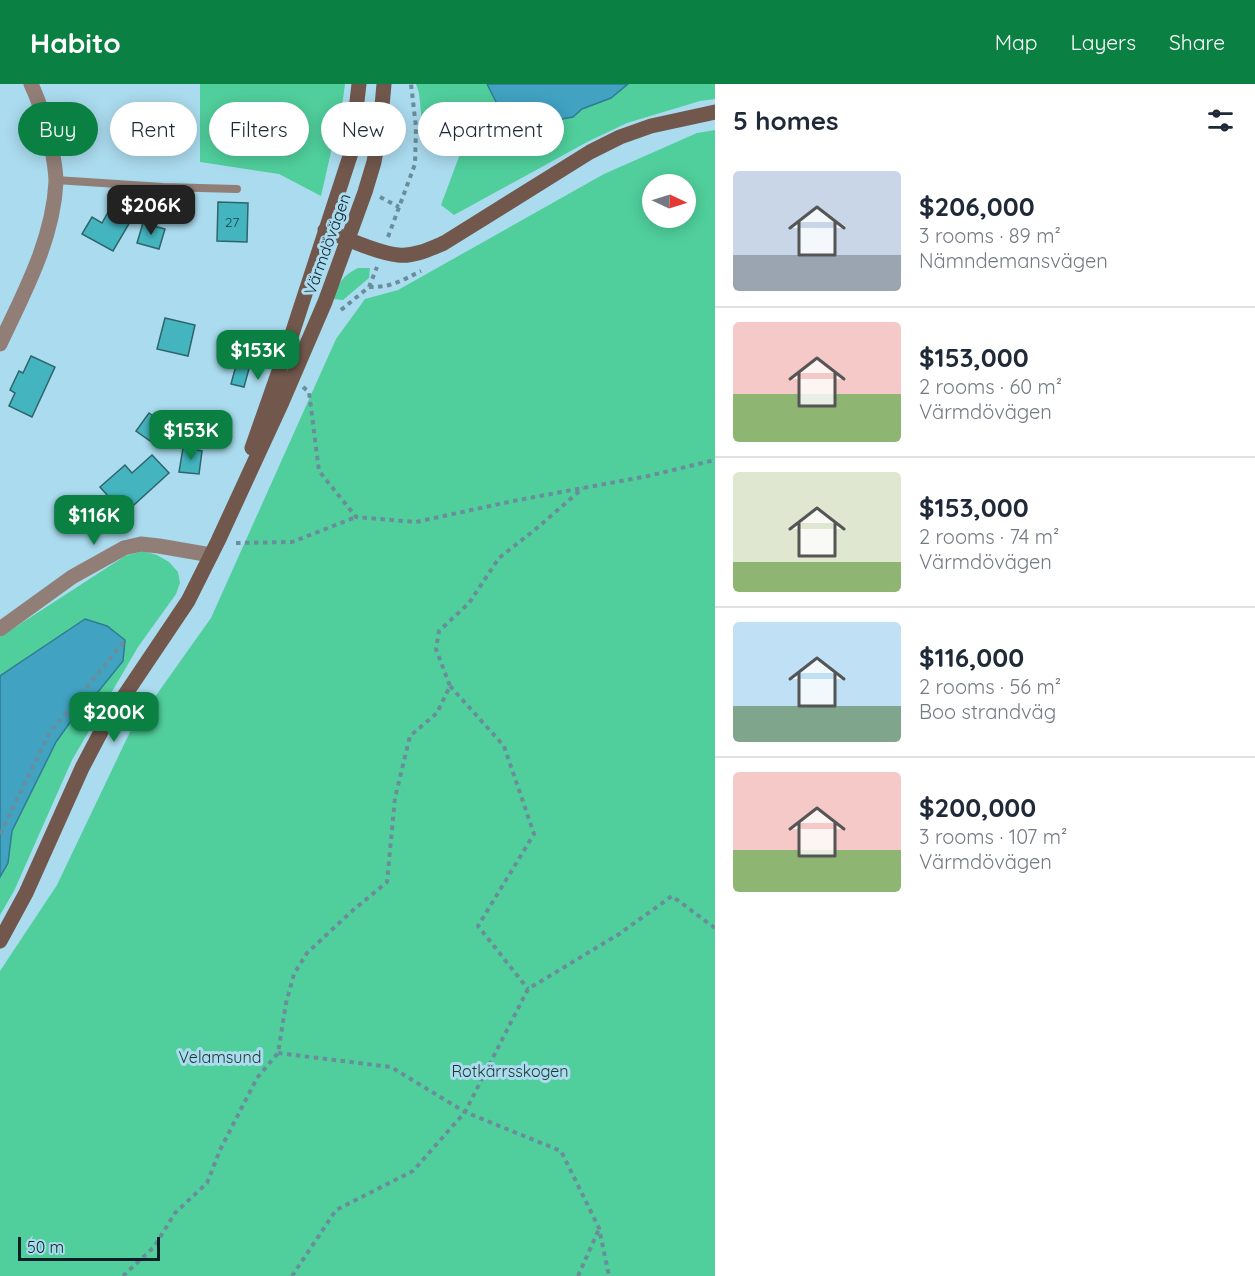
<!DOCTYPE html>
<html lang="en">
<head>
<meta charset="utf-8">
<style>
  :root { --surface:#fff; --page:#f2f2f3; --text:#1f2937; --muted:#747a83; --line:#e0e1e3; --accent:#0b8043 }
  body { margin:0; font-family:Quicksand,sans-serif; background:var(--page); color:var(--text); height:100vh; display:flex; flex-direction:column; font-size:22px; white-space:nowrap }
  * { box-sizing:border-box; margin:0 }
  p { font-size:20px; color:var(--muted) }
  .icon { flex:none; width:33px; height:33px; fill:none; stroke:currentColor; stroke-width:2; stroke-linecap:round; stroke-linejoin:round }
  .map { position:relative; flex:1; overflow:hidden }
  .drawer { display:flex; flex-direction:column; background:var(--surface); width:540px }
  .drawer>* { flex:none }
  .guide { position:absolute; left:18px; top:18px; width:570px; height:54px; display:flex; gap:12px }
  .needle { width:39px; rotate:94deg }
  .fabs { position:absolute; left:642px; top:90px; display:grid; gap:12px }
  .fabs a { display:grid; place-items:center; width:54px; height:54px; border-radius:50%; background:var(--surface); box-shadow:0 3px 15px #0003; font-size:30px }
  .scale { position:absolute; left:18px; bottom:15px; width:142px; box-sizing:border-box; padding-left:6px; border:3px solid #0c1f26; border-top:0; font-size:16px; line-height:21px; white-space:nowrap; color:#0c1f26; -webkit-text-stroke:4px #aadbee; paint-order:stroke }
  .price { position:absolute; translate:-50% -51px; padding:0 14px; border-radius:12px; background:var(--accent); color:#fff; font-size:20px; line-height:39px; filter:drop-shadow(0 2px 3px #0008) }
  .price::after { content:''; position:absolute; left:50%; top:36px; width:18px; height:14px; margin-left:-9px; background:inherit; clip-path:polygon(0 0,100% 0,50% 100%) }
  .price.active { background:#222; color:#fff }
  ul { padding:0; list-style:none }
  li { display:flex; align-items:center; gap:18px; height:150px; padding:0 18px }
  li+li { border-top:2px solid var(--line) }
  li span { display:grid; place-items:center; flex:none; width:168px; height:120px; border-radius:6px; color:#555 }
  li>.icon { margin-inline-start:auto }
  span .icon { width:72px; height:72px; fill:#fffc; stroke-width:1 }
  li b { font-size:26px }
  h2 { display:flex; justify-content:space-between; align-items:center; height:72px; padding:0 18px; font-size:26px }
  .chip { padding:0 21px; border-radius:27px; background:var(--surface); box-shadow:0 3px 15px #0003; font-size:21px; line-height:54px }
  .chip.active { background:var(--accent); color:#fff }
  header { display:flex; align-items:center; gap:36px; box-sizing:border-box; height:84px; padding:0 30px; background:var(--accent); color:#fff }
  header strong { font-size:28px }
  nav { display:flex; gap:33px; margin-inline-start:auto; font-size:21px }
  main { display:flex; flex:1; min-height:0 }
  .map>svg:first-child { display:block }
</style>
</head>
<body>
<header>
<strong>Habito</strong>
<nav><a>Map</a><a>Layers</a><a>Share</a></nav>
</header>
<main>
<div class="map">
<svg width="715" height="1192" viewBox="0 0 715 1192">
  <rect width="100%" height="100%" fill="#aadbee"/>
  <path fill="#50cf9c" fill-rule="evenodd" d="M200 0H345L343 15 321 112 279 90 200 78Z
    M416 0H487L497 22 510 46H519L529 40H551L562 35 573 33 582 25 611 14 628 0H715V15L700 17 627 39 589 57 454 131 441 121 463 62 435 51 422 39 419 9Z
    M715 46V1192H0V887L57 801 130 648 211 534 336 255 365 215 398 206 604 90 697 49ZM686 100V134H652V100Z
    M358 184H370L369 194 343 216 333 215C339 199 342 192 358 184Z
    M143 467 157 471 169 478 178 488 180 499 176 510 138 563 72 676 14 807 0 831V793L8 779 12 747 56 658 71 637 81 629 85 535 0 592V553L125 472Z"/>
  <path fill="#41a2c2" stroke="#317b93" stroke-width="1.5" d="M487 0H628L611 14 582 25 573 33 562 35 551 40H529L519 46H510Z
    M85 535 107 542 125 556 123 577 81 629 71 637 56 658 12 747 8 779 0 793V592Z"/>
  <path fill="#44b5bf" stroke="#2f656a" stroke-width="1.5" d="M184 23 189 37 181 40 185 51 170 57 161 31Z
    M116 114 137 126 113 167 82 150 92 133 102 139Z
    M218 118 248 119 247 158 217 157Z
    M143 139 165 145 159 165 137 159Z
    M165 234 195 241 188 272 157 265Z
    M31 272 55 283 32 333 9 322 15 309 10 306 19 287 23 289Z
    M237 278 250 281 244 303 231 300Z
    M149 329 166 341 153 359 136 347Z
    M183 364 202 367 199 390 179 388Z
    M152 371 169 389 124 430 100 403 125 381 132 389Z"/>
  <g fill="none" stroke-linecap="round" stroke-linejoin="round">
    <path stroke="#698d9b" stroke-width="4" stroke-dasharray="4.5 4.5" stroke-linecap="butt" d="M380 113 399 123
      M388 153 415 80 416 43 411 0
      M369 203C390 204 403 196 421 187
      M341 226 369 203 377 183
      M303 303 309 308 319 387 356 433 416 438 513 417 648 392 715 376
      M236 459 292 458 356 433
      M450 602 504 662 534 750 478 842 528 905
      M0 750 49 650 125 556
      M278 969 391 983 465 1028 561 1067 599 1144 609 1192
      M123 1192 154 1163 175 1129 207 1099 220 1066 257 994 278 969 286 919 294 890 307 869 352 827 387 798 395 714 410 652 437 629 450 602 436 565 439 547 469 519 499 474 537 444 583 404
      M292 1192 336 1126 413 1087 465 1028 528 905 619 850 672 812 715 844
      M578 1192 599 1145"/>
    <path stroke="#917e77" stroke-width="8" d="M56 96 163 103 237 105"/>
    <path stroke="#917e77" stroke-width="15" d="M0 260C24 209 53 156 56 98 56 87 54 77 52 66 47 43 41 21 31 0
      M0 545 72 493 124 464 141 460 159 462 211 471"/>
    <path stroke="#71574c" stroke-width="15" d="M325 146C346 154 377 169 398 171 413 173 430 165 444 159L590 68 620 53 651 42 715 28
      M252 364 292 250 351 69 359 0
      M0 857 26 809 82 684 104 642 188 517 218 457 282 318 325 218 365 108 374 78 380 44 384 0"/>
  </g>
  <g text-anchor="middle" stroke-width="6" stroke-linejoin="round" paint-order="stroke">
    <g font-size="14" fill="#1a444c">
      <text x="232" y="143">27</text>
    </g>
    <g font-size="16" fill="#0c1f26" stroke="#aadbee">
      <text transform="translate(327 160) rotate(-70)" y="6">Värmdövägen</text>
    </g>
    <g font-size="16" fill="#1d382c" stroke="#aadbee">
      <text x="220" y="979">Velamsund</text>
      <text x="510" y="993">Rotkärrsskogen</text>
    </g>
  </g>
</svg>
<div class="fabs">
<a><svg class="needle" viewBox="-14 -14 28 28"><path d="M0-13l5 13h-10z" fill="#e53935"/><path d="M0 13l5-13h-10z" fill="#747a83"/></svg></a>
</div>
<div class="scale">50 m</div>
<b class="price active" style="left:151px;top:152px">$206K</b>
<b class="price" style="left:258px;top:297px">$153K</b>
<b class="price" style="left:191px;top:377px">$153K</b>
<b class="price" style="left:94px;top:462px">$116K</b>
<b class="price" style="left:114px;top:659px">$200K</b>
<div class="guide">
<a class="chip active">Buy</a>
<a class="chip">Rent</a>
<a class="chip">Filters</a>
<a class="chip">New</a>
<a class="chip">Apartment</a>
</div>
</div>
<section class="drawer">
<h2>5 homes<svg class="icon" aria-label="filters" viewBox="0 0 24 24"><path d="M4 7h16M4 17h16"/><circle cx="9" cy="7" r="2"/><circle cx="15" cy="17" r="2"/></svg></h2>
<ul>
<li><span style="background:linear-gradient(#c9d6e8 70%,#9aa5b1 0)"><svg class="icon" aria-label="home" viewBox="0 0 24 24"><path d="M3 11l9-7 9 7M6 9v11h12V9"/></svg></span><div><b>$206,000</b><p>3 rooms · 89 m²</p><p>Nämndemansvägen</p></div></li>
<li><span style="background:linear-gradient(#f6c9c9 60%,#8fb573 0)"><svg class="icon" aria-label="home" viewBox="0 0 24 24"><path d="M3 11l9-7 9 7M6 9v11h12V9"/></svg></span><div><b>$153,000</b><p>2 rooms · 60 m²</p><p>Värmdövägen</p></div></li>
<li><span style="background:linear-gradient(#dfe7d0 75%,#8fb573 0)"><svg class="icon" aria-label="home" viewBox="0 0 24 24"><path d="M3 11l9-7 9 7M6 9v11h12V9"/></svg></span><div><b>$153,000</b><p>2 rooms · 74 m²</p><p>Värmdövägen</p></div></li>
<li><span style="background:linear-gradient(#bfe0f5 70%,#7fa58c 0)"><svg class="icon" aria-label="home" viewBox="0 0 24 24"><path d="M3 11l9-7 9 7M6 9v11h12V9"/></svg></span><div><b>$116,000</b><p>2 rooms · 56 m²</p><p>Boo strandväg</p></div></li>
<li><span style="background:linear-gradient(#f6c9c9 65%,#8fb573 0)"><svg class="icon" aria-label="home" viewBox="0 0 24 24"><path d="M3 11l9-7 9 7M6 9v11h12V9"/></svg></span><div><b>$200,000</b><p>3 rooms · 107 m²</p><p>Värmdövägen</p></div></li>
</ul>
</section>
</main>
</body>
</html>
